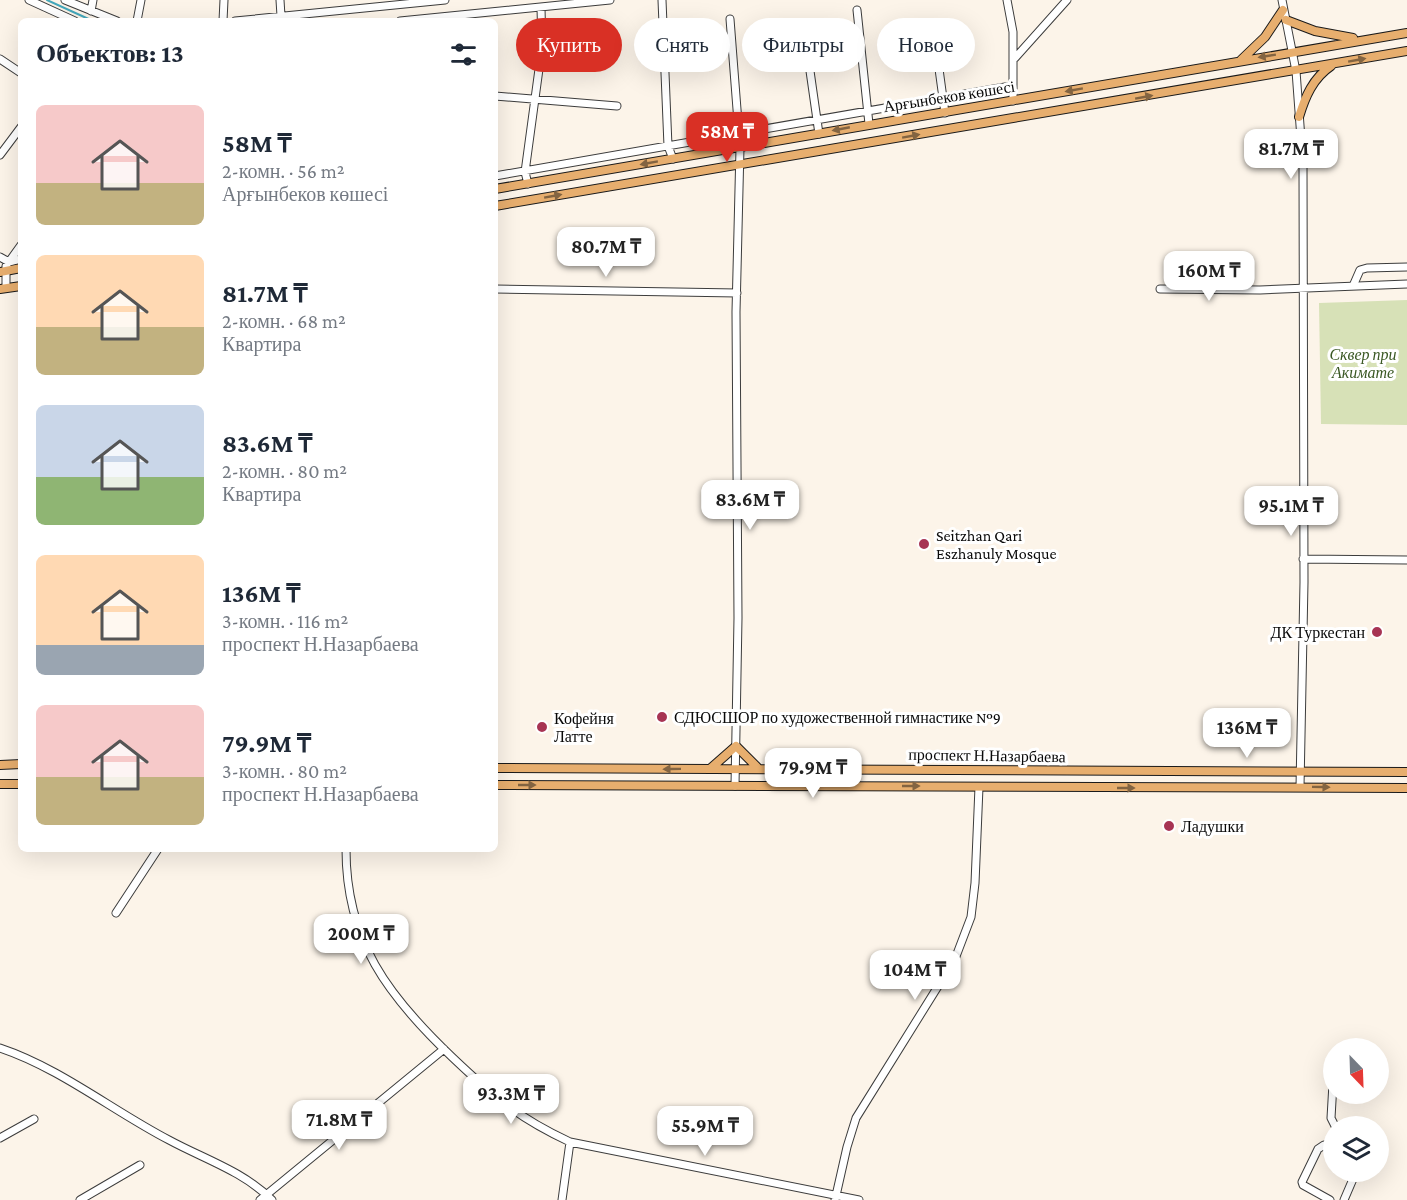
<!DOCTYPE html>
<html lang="ru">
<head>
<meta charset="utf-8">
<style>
  :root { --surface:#fff; --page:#f2f2f3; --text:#1f2937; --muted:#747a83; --accent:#d93025 }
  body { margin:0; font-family:"Crimson Pro",serif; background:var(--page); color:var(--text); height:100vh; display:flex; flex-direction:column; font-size:22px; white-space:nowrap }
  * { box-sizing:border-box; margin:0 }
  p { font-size:20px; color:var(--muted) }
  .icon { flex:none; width:33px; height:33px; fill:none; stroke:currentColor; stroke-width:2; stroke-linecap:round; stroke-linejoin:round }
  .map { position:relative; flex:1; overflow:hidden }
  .sheet { position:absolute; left:18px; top:18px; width:480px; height:834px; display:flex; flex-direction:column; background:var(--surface); border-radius:9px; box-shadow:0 6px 24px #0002 }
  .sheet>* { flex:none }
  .top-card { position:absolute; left:516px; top:18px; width:570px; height:54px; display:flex; gap:12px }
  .needle { width:39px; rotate:157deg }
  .fabs { position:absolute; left:1323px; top:1038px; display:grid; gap:12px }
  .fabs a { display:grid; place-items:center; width:66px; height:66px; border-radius:50%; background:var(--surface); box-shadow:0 6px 24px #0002; font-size:30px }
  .price { position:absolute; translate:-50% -51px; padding:0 14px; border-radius:12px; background:#fff; color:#222; font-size:20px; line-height:39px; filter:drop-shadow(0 2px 3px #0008) }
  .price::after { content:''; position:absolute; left:50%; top:36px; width:18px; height:14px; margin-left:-9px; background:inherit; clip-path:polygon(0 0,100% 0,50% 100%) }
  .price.current { background:var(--accent); color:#fff }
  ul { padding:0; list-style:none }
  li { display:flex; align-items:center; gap:18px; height:150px; padding:0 18px }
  li span { display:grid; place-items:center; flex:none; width:168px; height:120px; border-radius:9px; color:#555 }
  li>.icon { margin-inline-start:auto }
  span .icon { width:72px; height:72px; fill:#fffc; stroke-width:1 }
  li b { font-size:26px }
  h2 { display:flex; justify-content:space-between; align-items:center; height:72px; padding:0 18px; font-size:26px }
  .tag { padding:0 21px; border-radius:27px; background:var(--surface); box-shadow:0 6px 24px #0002; font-size:21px; line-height:54px }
  .tag.current { background:var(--accent); color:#fff }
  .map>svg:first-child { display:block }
</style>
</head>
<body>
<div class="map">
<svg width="1407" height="1200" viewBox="0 0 1407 1200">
  <rect width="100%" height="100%" fill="#fcf4e9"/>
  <path fill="#d7e1b7" d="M1407 300V425L1321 424 1319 303Z"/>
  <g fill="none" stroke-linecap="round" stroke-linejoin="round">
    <path stroke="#44a7bb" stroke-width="2" d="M47 0 93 21
      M272 21 293 19"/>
    <defs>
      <path id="minor" d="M29 0 75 21
        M65 0 117 21
        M280 0 281 16
        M662 0 668 146 673 159
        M1007 0 1013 32V101
        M1282 0 1296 71 1303 166 1304 582 1300 787
        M857 10 869 124
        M91 11 93 0
        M730 19 740 148 736 312 738 618 735 786
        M137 21 141 0
        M223 21 224 0
        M235 21 445 0
        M400 21 610 0
        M804 29 819 134
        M1015 58 1067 0
        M0 59 21 73
        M939 69 945 113
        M495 96 617 106
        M0 155 21 127
        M495 176 1011 86
        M528 184 525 172 542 47 541 8
        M0 257 9 262 21 259
        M1353 286 1360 270 1367 268 1407 267
        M6 288V266L21 245
        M495 289 737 293
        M1160 289 1260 290 1407 284
        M1303 559 1407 560
        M346 849C346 941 388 996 452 1057 493 1096 518 1118 570 1142L562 1200
        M116 913 158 849
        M0 1048C60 1068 113 1111 169 1140 204 1159 243 1171 272 1200
        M1334 1066 1331 1118 1335 1126
        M0 1138 34 1119
        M570 1142 859 1200
        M80 1200 140 1165
        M260 1200 444 1049
        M835 1200 847 1147 856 1118 955 959 971 917 975 883 979 787
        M1330 1200 1303 1185 1302 1182 1318 1149 1324 1145 1334 1149
        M1344 1200 1356 1172"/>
      <path id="major" d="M1286 20 1315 31 1353 38
        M1241 60 1265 37 1283 10
        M1299 117C1305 97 1313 78 1331 66
        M495 189 1407 33
        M495 206 1407 51
        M0 272 21 268
        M0 289 21 286
        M0 765 21 764
        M495 768 1407 772
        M711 768 736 746 758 768
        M0 784H21
        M495 785 1407 788"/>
    </defs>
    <use href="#minor" stroke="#3c3c3c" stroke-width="9"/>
    <use href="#major" stroke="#1a1a1a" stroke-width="10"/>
    <use href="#minor" stroke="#fff" stroke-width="7"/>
    <use href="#major" stroke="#e7ae6e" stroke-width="8"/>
  </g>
  <defs><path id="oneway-solid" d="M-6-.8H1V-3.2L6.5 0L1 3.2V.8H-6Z" transform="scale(1.5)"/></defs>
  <g fill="#836441">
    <use href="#oneway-solid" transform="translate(1267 56) rotate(171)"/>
    <use href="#oneway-solid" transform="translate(1357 60) rotate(-10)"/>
    <use href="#oneway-solid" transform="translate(1074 90) rotate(170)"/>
    <use href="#oneway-solid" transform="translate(1144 97) rotate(-10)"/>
    <use href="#oneway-solid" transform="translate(841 129) rotate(169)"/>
    <use href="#oneway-solid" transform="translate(911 136) rotate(-10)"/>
    <use href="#oneway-solid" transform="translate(649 163) rotate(170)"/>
    <use href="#oneway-solid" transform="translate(553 196) rotate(-10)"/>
    <use href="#oneway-solid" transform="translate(672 769) rotate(179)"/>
    <use href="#oneway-solid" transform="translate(527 785)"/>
    <use href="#oneway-solid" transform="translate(911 786)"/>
    <use href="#oneway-solid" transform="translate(1321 787) rotate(1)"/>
    <use href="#oneway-solid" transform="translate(1126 788)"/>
  </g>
  <g fill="#a73454" stroke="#fff" stroke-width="2">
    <circle cx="924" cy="544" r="6"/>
    <circle cx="1377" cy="632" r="6"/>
    <circle cx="662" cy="717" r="6"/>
    <circle cx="542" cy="727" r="6"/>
    <circle cx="1169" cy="826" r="6"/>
  </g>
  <g text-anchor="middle" stroke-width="6" stroke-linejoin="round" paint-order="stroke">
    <g font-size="16" fill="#090909" stroke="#fff">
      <text transform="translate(949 96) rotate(-9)" y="6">Арғынбеков көшесі</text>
      <text transform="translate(987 755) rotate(1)" y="6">проспект Н.Назарбаева</text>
    </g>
    <g font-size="16" font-style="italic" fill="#3a5823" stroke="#fff">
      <text x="1363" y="360">Сквер при<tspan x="1363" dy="18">Акимате</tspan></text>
    </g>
    <g font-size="16" fill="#090909" stroke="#fff" text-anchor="start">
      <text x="936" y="541">Seitzhan Qari<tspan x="936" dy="18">Eszhanuly Mosque</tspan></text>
      <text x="1365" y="638" text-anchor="end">ДК Туркестан</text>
      <text x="674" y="723">СДЮСШОР по художественной гимнастике №9</text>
      <text x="554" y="724">Кофейня<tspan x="554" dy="18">Латте</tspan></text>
      <text x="1181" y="832">Ладушки</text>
    </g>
  </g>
</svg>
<div class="fabs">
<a><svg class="needle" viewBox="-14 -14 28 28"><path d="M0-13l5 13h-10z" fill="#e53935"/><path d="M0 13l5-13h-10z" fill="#747a83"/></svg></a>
<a><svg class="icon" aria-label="layers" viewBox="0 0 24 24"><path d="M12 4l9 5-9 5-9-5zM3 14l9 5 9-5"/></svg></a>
</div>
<b class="price current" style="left:727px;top:163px">58M ₸</b>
<b class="price" style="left:1291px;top:180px">81.7M ₸</b>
<b class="price" style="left:606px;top:278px">80.7M ₸</b>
<b class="price" style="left:1209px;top:302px">160M ₸</b>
<b class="price" style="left:750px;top:531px">83.6M ₸</b>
<b class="price" style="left:1291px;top:537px">95.1M ₸</b>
<b class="price" style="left:1247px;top:759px">136M ₸</b>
<b class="price" style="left:813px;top:799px">79.9M ₸</b>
<b class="price" style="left:361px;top:965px">200M ₸</b>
<b class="price" style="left:915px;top:1001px">104M ₸</b>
<b class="price" style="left:511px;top:1125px">93.3M ₸</b>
<b class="price" style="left:339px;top:1151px">71.8M ₸</b>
<b class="price" style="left:705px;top:1157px">55.9M ₸</b>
<div class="top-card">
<a class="tag current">Купить</a>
<a class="tag">Снять</a>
<a class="tag">Фильтры</a>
<a class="tag">Новое</a>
</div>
<section class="sheet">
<h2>Объектов: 13<svg class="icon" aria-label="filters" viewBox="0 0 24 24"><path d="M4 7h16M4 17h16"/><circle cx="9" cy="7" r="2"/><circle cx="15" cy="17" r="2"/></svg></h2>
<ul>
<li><span style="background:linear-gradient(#f6c9c9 65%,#c2b280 0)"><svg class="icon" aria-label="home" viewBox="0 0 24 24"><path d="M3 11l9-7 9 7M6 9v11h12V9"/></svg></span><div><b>58M ₸</b><p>2-комн. · 56 m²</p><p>Арғынбеков көшесі</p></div></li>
<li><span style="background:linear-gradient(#ffd9b3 60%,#c2b280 0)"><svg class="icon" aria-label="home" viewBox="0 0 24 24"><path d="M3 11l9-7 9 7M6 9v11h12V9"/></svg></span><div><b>81.7M ₸</b><p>2-комн. · 68 m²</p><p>Квартира</p></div></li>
<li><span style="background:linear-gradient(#c9d6e8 60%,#8fb573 0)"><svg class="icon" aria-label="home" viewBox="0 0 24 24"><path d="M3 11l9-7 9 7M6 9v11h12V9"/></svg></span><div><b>83.6M ₸</b><p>2-комн. · 80 m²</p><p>Квартира</p></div></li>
<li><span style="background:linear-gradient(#ffd9b3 75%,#9aa5b1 0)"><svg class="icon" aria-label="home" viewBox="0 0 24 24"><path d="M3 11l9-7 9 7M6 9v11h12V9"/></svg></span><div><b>136M ₸</b><p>3-комн. · 116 m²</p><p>проспект Н.Назарбаева</p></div></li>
<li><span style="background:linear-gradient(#f6c9c9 60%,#c2b280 0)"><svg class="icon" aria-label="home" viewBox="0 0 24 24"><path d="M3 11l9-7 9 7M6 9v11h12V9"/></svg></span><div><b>79.9M ₸</b><p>3-комн. · 80 m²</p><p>проспект Н.Назарбаева</p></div></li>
</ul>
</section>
</div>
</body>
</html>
